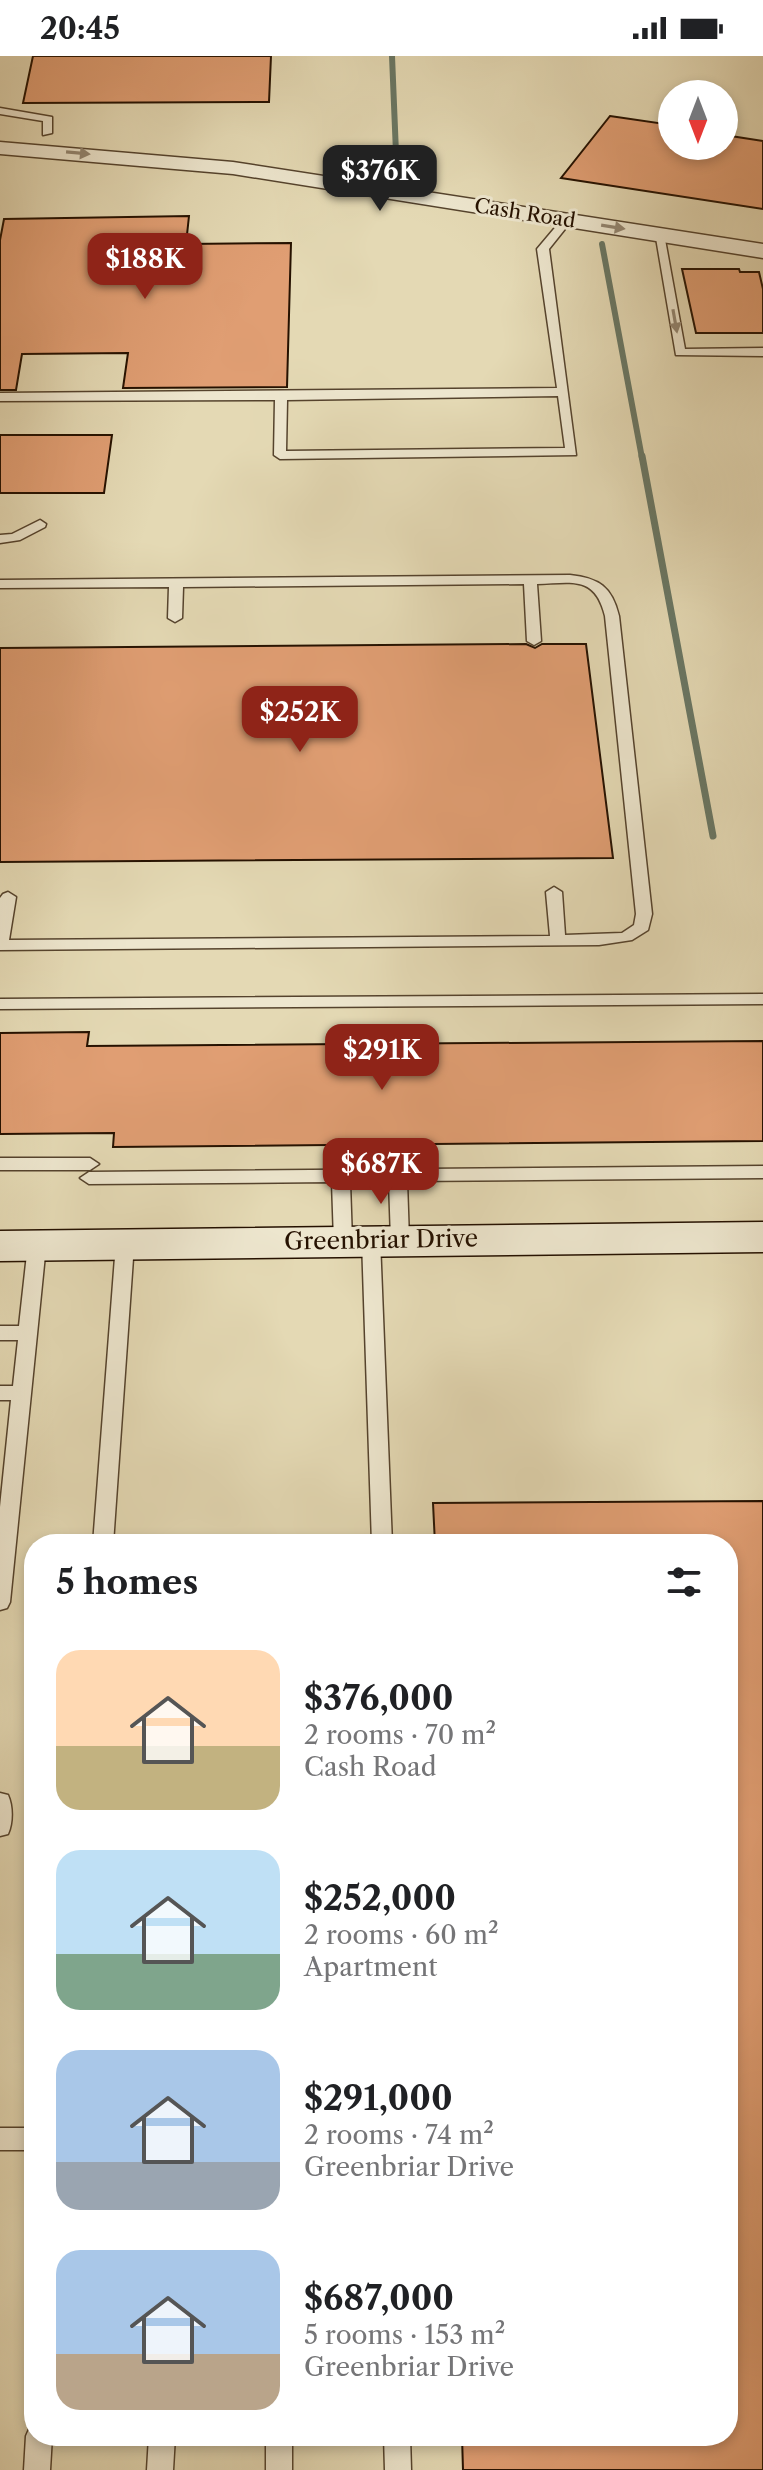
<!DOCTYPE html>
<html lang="en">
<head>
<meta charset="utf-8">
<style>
  :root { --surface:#fff; --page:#f6f6f6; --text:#202124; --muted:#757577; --accent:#8f2418 }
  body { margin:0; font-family:"Libre Caslon Text",serif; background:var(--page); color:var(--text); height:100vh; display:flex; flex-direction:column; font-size:30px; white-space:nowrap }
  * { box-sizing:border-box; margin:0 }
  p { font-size:26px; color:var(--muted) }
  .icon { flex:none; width:44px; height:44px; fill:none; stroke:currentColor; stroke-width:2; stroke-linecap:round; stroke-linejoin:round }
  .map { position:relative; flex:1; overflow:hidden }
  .side { position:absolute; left:24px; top:1478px; width:714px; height:912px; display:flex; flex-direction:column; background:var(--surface); border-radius:32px; box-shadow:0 4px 12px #0003 }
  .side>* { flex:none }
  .needle { width:52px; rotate:180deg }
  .controls { position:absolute; left:658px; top:24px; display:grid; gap:16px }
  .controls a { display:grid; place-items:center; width:80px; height:80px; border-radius:50%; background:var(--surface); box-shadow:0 4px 12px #0003; font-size:40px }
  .price { position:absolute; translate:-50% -68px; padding:0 18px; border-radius:16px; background:var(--accent); color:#fff; font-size:26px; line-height:52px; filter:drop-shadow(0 2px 4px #0008) }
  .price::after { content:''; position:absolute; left:50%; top:48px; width:24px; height:18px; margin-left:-12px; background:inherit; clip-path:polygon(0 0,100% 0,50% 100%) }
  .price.selected { background:#222; color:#fff }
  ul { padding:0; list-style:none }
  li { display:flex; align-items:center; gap:24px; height:200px; padding:0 32px }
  li span { display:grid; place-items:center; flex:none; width:224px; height:160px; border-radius:24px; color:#555 }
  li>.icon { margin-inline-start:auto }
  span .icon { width:96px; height:96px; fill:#fffc; stroke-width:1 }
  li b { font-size:34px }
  h2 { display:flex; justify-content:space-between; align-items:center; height:96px; padding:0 32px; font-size:34px }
  .status { display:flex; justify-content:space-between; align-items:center; height:56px; padding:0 40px; background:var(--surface); direction:ltr }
  .status svg { height:22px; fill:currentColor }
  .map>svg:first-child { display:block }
</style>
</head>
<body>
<div class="status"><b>20:45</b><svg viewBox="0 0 49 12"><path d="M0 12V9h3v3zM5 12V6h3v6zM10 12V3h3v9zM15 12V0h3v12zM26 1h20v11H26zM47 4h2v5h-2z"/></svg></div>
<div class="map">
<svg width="763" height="2414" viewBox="0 0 763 2414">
  <rect width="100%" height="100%" fill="#e4d9b4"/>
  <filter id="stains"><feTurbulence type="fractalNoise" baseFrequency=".0025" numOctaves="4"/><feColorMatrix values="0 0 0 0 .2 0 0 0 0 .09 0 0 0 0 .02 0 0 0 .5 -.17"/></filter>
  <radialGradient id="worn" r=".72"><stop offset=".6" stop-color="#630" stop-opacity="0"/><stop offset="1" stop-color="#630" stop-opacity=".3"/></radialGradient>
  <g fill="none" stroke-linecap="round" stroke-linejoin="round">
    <path stroke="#697764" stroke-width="6" d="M392 0 396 97
      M602 188 642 402"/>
    <path stroke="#697764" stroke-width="7" d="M642 400 713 780"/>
  </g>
  <path fill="#e09e73" stroke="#251100" stroke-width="2" d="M33 0H271L269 46 23 47Z
    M610 60 672 69V90H724V79L763 85V153L561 122Z
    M189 160 186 188 291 187 287 331 123 332 128 297 22 298 16 334H0V184L4 163Z
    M682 213H739L740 216H759L763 233V277H696Z
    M0 379H112L104 437H0Z
    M526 588 535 592 542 588H586L613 802 0 806V592Z
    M89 976 87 990 763 985V1085L113 1091 114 1077 0 1078V977Z
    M763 1445V2414H463L462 2380H728V1488H435L433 1447Z"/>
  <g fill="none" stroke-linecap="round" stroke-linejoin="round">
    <defs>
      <path id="lane" d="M0 52 52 61V77L43 79V65L0 58Z
        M564 161 573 163 549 193 576 399 280 403 274 399 275 344 0 345V337L557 332 537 193ZM558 340 565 392 286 395 287 344Z
        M655 176 664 178 685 293 763 292V300L676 299Z
        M40 464 46 468 45 471 20 484 0 487V479L12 478Z
        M570 519C599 522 612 531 619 560L652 858 648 874 632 884 599 889 0 894V842L3 838 8 836 16 841 9 884 550 880 546 836 554 831 562 836 565 879 622 877 634 869 636 858 605 560C595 519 572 527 537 528L541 585 534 589 527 585 524 528 183 531 182 562 175 566 168 562 169 531 0 532V524Z
        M763 938V948L0 953V943Z
        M0 1102H90L99 1108 90 1114H0Z
        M763 1110V1122L407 1125 409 1184 400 1190 391 1184 389 1125 350 1126 352 1185 343 1191 334 1185 332 1126 89 1128 80 1122 89 1116Z
        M371 1178 380 1184 392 1488H372L362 1184Z
        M125 1182 134 1188 113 1488H93L116 1188Z
        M37 1183 46 1189 10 1546 7 1552 0 1554V1451L11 1344H0V1330H13L18 1284H0V1270H19L28 1189Z
        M0 1737 8 1739C13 1750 13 1767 8 1778L0 1780Z
        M0 2072H34V2094H0Z
        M34 2369V2380H52L50 2414H24L26 2380 30 2371Z
        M149 2380H175L173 2414H147Z
        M266 2380H292V2414H266Z
        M384 2380H410L411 2414H385Z"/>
      <path id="street" d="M0 86 233 106 763 188V202L233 118 0 98Z"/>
      <path id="secondary" d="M763 1166V1196L0 1205V1175Z"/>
    </defs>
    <use href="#lane" stroke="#55432d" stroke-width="3"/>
    <use href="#street" stroke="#55432d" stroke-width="3"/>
    <use href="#secondary" stroke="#251100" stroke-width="3"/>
    <use href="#lane" fill="#ede6ce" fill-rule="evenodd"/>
    <use href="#street" fill="#ede6ce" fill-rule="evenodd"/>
    <use href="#secondary" fill="#ede6ce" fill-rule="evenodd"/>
  </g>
  <defs><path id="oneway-solid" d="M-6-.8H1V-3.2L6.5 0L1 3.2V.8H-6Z" transform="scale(2)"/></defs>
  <g fill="#938671">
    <use href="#oneway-solid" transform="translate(78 97) rotate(5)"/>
    <use href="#oneway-solid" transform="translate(613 171) rotate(9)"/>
    <use href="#oneway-solid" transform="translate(675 265) rotate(80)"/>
  </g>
  <g text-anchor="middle" stroke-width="6" stroke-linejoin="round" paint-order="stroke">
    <g font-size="20" fill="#251100" stroke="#ede6ce">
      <text transform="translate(525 157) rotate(9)" y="7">Cash Road</text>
    </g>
    <g font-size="24" fill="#251100" stroke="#ede6ce">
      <text transform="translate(381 1184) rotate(-1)" y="8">Greenbriar Drive</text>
    </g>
  </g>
  <rect width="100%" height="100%" filter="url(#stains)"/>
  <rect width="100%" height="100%" fill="url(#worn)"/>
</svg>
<div class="controls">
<a><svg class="needle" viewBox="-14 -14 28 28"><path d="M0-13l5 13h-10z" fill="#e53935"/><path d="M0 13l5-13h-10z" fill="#757577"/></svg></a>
</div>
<b class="price selected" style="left:380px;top:157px">$376K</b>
<b class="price" style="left:145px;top:245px">$188K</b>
<b class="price" style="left:300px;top:698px">$252K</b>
<b class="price" style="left:382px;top:1036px">$291K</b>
<b class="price" style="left:381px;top:1150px">$687K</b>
<section class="side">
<h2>5 homes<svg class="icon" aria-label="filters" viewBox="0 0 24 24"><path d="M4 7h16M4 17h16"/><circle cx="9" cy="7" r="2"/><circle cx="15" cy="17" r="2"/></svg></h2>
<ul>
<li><span style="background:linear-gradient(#ffd9b3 60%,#c2b280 0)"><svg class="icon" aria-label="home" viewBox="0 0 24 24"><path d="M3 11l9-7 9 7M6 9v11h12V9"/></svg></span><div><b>$376,000</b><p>2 rooms · 70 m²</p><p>Cash Road</p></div></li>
<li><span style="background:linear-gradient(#bfe0f5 65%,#7fa58c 0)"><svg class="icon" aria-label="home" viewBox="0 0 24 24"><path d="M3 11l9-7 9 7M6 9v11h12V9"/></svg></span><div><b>$252,000</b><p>2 rooms · 60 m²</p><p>Apartment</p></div></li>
<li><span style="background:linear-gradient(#a9c7e8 70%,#9aa5b1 0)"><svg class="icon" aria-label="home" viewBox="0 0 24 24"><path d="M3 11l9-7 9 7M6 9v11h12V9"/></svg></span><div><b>$291,000</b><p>2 rooms · 74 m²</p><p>Greenbriar Drive</p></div></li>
<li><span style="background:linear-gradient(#a9c7e8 65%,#b9a48a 0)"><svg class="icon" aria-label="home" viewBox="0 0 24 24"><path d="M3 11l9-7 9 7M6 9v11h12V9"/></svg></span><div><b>$687,000</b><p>5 rooms · 153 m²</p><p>Greenbriar Drive</p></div></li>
</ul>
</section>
</div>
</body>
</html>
